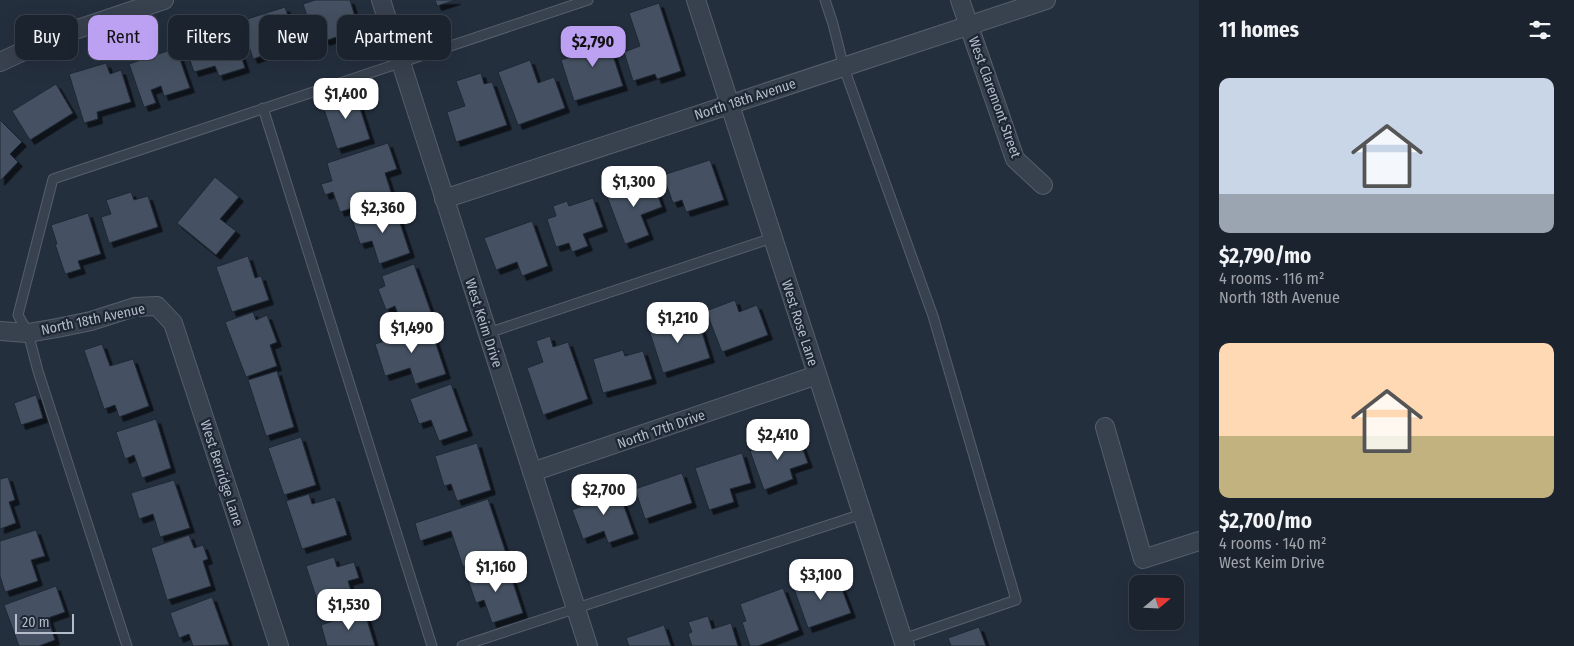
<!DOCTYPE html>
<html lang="en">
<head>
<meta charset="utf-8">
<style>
  :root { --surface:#1b232e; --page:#242b36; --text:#f1f3f6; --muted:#a0a4aa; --line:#39404a; --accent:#bca0f2 }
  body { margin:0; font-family:"Fira Sans Condensed",sans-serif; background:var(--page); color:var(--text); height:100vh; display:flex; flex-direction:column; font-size:19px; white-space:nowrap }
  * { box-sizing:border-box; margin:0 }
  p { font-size:16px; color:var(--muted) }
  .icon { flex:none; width:28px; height:28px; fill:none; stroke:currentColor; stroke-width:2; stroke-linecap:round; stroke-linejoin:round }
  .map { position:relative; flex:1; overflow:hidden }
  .drawer { display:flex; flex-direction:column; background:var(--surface); width:375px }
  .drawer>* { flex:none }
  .guide { position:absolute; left:15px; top:15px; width:475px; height:45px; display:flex; gap:10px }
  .needle { width:32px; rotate:71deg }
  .buttons { position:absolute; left:1129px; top:575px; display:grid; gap:10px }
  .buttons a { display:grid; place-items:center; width:55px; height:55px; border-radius:10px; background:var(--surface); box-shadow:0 5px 20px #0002,0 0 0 1px var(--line); font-size:25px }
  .scale { position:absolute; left:15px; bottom:12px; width:59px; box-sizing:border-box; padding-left:5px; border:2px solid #b4bcc9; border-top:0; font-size:14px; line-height:18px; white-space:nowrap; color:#b4bcc9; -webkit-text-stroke:4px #1d2633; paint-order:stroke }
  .price { position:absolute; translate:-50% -42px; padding:0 11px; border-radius:10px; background:#fff; color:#222; font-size:16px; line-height:32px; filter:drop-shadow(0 1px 2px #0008) }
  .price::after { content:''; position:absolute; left:50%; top:30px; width:15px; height:11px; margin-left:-8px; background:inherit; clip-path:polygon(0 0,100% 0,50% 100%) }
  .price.on { background:var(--accent); color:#111 }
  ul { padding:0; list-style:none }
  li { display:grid; align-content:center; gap:10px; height:265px; padding:0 20px }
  li span { display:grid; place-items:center; height:155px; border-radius:10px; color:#555 }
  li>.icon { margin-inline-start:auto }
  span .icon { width:90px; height:90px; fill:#fffc; stroke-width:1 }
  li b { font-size:21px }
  h2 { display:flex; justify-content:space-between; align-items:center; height:60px; padding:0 20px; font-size:21px }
  .pill { padding:0 18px; border-radius:10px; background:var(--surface); box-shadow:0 5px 20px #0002,0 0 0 1px var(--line); font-size:18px; line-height:45px }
  .pill.on { background:var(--accent); color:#111 }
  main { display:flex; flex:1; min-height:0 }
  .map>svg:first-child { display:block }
</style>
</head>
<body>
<main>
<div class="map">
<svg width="1199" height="646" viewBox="0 0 1199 646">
  <defs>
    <filter id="shadow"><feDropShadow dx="4.5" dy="4.5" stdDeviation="0" flood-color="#0009"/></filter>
  </defs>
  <rect width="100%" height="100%" fill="#242f3e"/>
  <path fill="#455162" stroke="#1f2835" filter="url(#shadow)" d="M315 0H350L356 20 339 25 342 35 325 41 322 34 314 37 303 4Z
    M435 0H456L437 6Z
    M659 3 681 71 657 79 655 74 633 81 624 52 640 46 629 13Z
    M285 7 297 44 253 59 241 21Z
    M232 28 245 68 219 76 215 66 194 72 184 43Z
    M604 28 623 86 574 101 561 60 590 51 585 35Z
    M176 48 190 88 164 96 161 86 151 90 156 103 144 107 129 64Z
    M530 60 538 83 554 77 565 108 518 125 498 72Z
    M106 63 110 74 121 70 131 102 97 112 98 119 84 123 69 74Z
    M481 73 484 84 492 82 507 125 456 142 447 112 465 106 456 81Z
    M56 84 73 113 30 140 12 111Z
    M354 90 370 139 337 149 321 100Z
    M0 120 22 142 10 154 18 162 0 181Z
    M388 143 397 169 385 173 392 195 340 212 333 192 325 195 321 184 332 181 327 163Z
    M710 160 724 200 686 212 682 200 673 203 663 175Z
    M215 177 239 197 220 219 236 231 216 255 177 223Z
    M651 177 662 207 641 215 649 235 625 244 606 194Z
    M131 192 134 200 148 196 158 227 109 243 101 217 111 214 106 200Z
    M593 198 603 227 583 234 588 246 572 252 569 243 556 247 547 219 556 216 553 206 567 201 569 206Z
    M394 205 410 253 379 264 372 241 360 244 352 219Z
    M88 213 101 254 78 261 81 269 65 274 55 244H57L51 225Z
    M532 221 548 266 522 276 517 262 496 270 484 238Z
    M248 256 255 278 261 276 269 300 232 312 216 267Z
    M414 264 431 312 401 323 395 306 386 310 378 289 385 286 382 276Z
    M735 300 739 312 757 305 768 335 722 352 706 311Z
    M253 312 256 320 267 315 277 342 270 345 277 366 246 377 225 322Z
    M680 313 687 333 701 329 710 358 663 373 649 330 660 327 658 320Z
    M428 320 446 374 415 384 410 368 385 376 375 344 415 331 413 325Z
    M550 336 553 347 568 342 588 399 543 415 527 368 543 362 536 341Z
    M102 344 110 366 133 359 149 406 119 417 115 405 104 409 84 350Z
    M623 350 625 356 643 351 652 379 603 393 593 359Z
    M277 371 294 427 266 436 248 380Z
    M451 384 468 431 439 441 431 420 419 424 410 399Z
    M36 395 43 418 21 425 14 403Z
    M156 419 171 468 142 478 134 455 125 459 116 432Z
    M797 434 808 463 790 469 793 479 764 490 750 451Z
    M301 437 316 485 284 495 268 448Z
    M477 443 491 490 457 501 451 484 444 486 435 456Z
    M742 453 751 483 730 489 734 502 709 510 695 468Z
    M682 473 692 503 645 519 635 489Z
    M8 477 15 500 9 502 16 523 0 529V479Z
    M174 480 190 528 160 537 153 514 139 519 131 493Z
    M616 484 634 534 608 543 604 531 583 539 572 510 596 501 593 492Z
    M309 494 312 504 335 497 347 535 302 549 286 501Z
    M488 499 506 553 463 567 451 531 420 541 415 523Z
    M36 530 45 556 31 560 38 581 5 592 0 576V541Z
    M189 535 194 548 203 545 208 559 203 561 211 586 167 600 151 548Z
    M334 557 337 567 354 562 359 578 348 581 355 604 322 615 306 566Z
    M507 564 523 613 492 623 484 600 476 603 467 577Z
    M823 575 828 589 840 584 851 613 808 628 793 586Z
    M56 586 65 612 48 618 55 640 39 646H19L4 605Z
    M783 588 799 630 758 646H750L742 622 746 621 740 604Z
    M212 597 229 645 193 646 189 634 179 638 170 613Z
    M364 610 375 646H327L321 625Z
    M708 616 712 629 731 623 738 646H692L688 634 692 632 688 622Z
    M664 625 671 646H629L626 638Z
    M979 627 986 646H951L948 638Z"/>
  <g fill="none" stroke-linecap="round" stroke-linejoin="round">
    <defs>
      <path id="service" d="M825 0 833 24 844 68 933 316 1016 600 903 639
        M263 108 432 646
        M488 333 772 238
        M127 646 38 371 28 333 18 315 53 179 588 0
        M462 646 862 514"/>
      <path id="minor" d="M381 0 588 646
        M696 0 905 646
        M960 0 1015 159 1043 185
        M0 62 54 37 164 0
        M444 199 1046 0
        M0 331 28 333 57 328 91 321 135 307 157 306 173 323 279 646
        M1105 427 1143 559 1199 541
        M532 472 817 375"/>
    </defs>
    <use href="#service" stroke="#565f6c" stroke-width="11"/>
    <use href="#minor" stroke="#565f6c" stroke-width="20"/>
    <use href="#service" stroke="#38414e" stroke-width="9"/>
    <use href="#minor" stroke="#38414e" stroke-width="18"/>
  </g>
  <g text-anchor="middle" stroke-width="4.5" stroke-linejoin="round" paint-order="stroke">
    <g font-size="14" fill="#b4bcc9" stroke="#1d2633">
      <text transform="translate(995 97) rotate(70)" y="5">West Claremont Street</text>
      <text transform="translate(745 99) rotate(-18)" y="5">North 18th Avenue</text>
      <text transform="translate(93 319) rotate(-12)" y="5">North 18th Avenue</text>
      <text transform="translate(484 323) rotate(72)" y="5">West Keim Drive</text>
      <text transform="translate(800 323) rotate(72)" y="5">West Rose Lane</text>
      <text transform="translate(661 429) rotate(-19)" y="5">North 17th Drive</text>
      <text transform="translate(222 473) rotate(72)" y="5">West Berridge Lane</text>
    </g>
  </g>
</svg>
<div class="buttons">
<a><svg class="needle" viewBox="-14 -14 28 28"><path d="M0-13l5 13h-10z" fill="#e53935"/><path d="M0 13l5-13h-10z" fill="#a0a4aa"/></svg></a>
</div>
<div class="scale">20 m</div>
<b class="price on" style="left:593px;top:68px">$2,790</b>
<b class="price" style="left:346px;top:120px">$1,400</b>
<b class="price" style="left:634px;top:208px">$1,300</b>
<b class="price" style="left:383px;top:234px">$2,360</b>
<b class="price" style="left:678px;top:344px">$1,210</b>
<b class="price" style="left:412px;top:354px">$1,490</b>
<b class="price" style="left:778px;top:461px">$2,410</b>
<b class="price" style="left:604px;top:516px">$2,700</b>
<b class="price" style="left:496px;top:593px">$1,160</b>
<b class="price" style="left:821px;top:601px">$3,100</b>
<b class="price" style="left:349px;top:631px">$1,530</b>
<div class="guide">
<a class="pill">Buy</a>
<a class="pill on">Rent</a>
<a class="pill">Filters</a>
<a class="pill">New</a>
<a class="pill">Apartment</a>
</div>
</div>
<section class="drawer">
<h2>11 homes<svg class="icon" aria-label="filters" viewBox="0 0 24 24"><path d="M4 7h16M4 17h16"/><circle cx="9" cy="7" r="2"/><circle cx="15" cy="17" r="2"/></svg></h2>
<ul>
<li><span style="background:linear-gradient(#c9d6e8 75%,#9aa5b1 0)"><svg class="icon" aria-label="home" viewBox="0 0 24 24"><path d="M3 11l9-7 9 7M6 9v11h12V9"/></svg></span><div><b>$2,790/mo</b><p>4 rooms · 116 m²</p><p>North 18th Avenue</p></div></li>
<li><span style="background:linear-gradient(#ffd9b3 60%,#c2b280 0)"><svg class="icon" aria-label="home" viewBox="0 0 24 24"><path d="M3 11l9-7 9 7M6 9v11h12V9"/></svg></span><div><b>$2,700/mo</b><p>4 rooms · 140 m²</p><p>West Keim Drive</p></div></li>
</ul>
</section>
</main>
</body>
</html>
